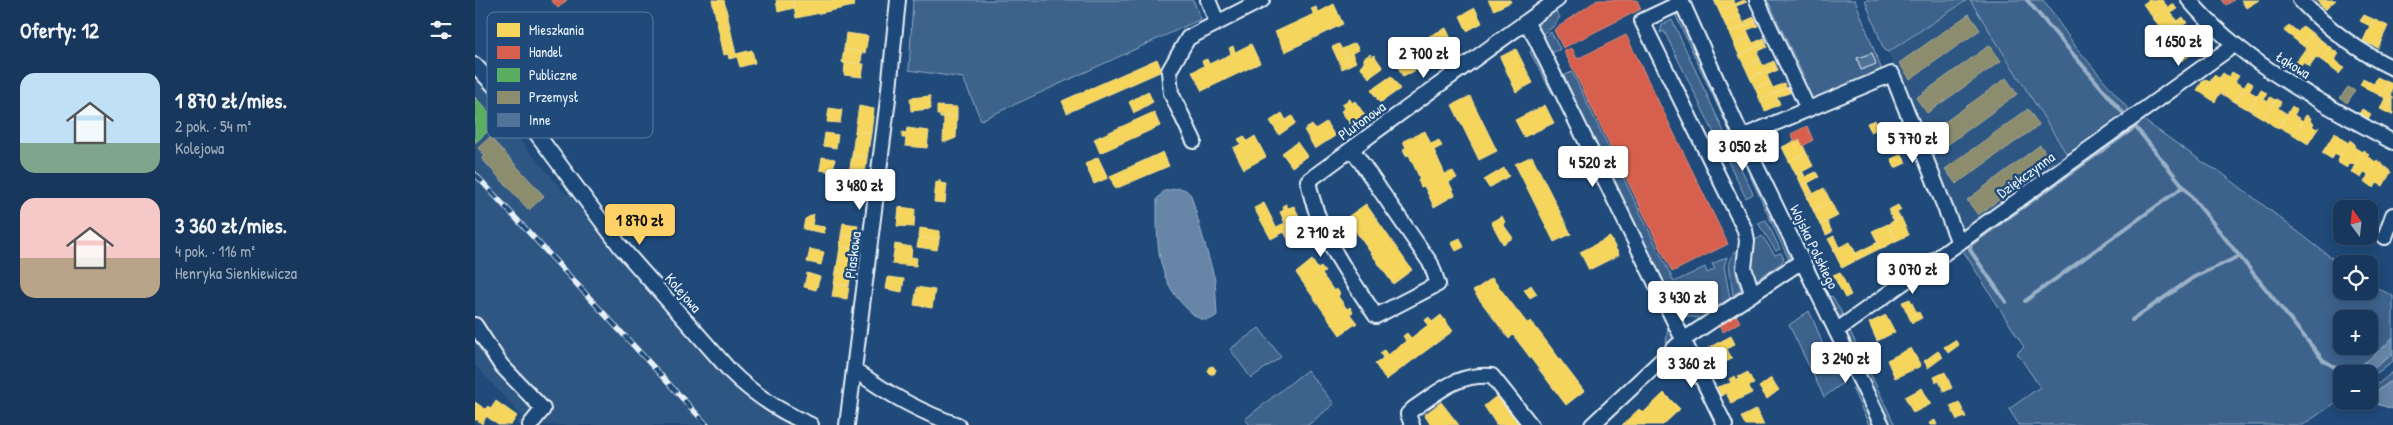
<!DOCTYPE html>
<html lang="pl">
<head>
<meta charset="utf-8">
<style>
  :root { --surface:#17385c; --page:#203f62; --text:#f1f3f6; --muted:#9eacbb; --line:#365272; --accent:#ffd166 }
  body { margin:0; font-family:"Patrick Hand",sans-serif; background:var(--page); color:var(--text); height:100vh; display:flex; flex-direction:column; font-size:19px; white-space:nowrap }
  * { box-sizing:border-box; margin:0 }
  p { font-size:16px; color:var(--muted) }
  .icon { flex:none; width:28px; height:28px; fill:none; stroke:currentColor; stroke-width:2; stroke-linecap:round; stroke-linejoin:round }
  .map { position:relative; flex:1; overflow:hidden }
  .side { display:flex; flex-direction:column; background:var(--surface); width:475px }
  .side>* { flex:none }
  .needle { width:32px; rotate:345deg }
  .tools { position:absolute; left:1858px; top:200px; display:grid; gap:10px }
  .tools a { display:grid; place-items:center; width:45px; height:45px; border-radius:10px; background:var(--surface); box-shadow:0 2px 12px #0003,0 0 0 1px var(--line); font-size:25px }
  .price { position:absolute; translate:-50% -42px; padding:0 11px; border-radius:5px; background:#fff; color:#222; font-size:16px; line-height:32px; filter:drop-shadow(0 1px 2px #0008) }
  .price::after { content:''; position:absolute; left:50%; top:30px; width:15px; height:11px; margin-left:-8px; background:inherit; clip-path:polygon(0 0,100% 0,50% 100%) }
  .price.active { background:var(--accent); color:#111 }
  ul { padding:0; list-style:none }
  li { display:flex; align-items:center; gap:15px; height:125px; padding:0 20px }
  li span { display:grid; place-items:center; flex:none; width:140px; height:100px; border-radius:15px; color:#555 }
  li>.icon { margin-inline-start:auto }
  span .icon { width:60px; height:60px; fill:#fffc; stroke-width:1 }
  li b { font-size:21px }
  h2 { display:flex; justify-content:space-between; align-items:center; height:60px; padding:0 20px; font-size:21px }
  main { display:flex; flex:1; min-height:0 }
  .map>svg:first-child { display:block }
</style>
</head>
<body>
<main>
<section class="side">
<h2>Oferty: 12<svg class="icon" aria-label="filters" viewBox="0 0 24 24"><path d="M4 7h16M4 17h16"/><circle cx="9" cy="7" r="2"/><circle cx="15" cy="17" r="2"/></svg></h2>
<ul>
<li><span style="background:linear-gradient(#bfe0f5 70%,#7fa58c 0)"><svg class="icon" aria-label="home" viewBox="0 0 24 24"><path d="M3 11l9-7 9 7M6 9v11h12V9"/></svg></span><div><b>1 870 zł/mies.</b><p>2 pok. · 54 m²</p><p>Kolejowa</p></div></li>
<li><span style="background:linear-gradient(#f6c9c9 60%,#b9a48a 0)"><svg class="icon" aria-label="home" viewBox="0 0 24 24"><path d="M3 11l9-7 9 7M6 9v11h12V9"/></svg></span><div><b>3 360 zł/mies.</b><p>4 pok. · 116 m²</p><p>Henryka Sienkiewicza</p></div></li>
</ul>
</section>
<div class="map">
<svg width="1918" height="425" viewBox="0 0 1918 425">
  <rect width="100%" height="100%" fill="#1f4a7a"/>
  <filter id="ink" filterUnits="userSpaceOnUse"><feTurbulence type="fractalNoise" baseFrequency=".02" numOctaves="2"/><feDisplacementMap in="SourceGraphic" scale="10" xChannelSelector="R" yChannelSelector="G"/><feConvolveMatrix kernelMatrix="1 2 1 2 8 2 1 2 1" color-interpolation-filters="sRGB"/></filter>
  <g filter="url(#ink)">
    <path fill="#2e5683" d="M1492 0H1495L1593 156 1491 232 1482 226 1413 52Z
      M0 76 37 116 30 123 91 194 95 191 123 230 215 340 274 399 315 425H40L47 416 0 365Z"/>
    <path fill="#3c628c" stroke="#92aac2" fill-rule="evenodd" d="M438 0H718L726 19 506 120 488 78 434 70Z
      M1286 0H1380L1406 68 1403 76 1335 103 1326 82 1330 79 1294 3 1288 5Z
      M1390 0H1492L1413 52 1409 50Z
      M1495 0H1568L1601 47 1654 110 1593 156Z
      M1080 10 1085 17 1078 27 1067 34 1064 26 1067 20Z
      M1200 14 1205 16 1315 252 1314 260Z
      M1197 20 1278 194 1271 198 1189 31 1185 33 1187 25Z
      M1076 32 1085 49 1077 53 1069 37Z
      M1059 45 1080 87 1077 93 1055 52Z
      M1097 72 1199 282 1230 267 1232 273 1240 269 1237 264 1252 257 1249 266 1255 298 1225 318 1209 316 1204 311 1201 313 1086 77Z
      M1664 117 1732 165 1744 171 1866 265V291H1894V284L1918 296V337C1911 346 1887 368 1876 368 1872 369 1868 366 1864 366L1861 368C1863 379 1866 387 1866 399L1828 425H1544L1534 409 1565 387 1542 353 1549 347 1487 249ZM1866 319H1894V346H1866Z
      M1291 220 1305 249 1301 251 1283 223Z
      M1287 236 1300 255 1306 253 1309 259 1306 263 1281 280 1277 274 1279 241Z
      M1266 250 1261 274 1266 290 1258 295 1254 264 1258 253Z
      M1353 296 1358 297 1370 319 1361 313Z
      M1334 311C1346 334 1351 363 1368 383L1349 397 1314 325Z
      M1195 324 1200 341 1190 352 1193 326Z
      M784 328 806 357 776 378 755 349Z
      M1374 329 1420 425H1415L1373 337 1372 333Z
      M1918 354V361L1894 379V374H1891Z
      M832 370 859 404 833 425H775L770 419Z
      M1918 372V380L1903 390 1899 387Z
      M1377 388 1385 397 1398 425H1394Z"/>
    <path fill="#6685a7" stroke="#9ab0c7" d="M705 188 711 190 716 195 740 280 742 315C734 322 727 321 719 315 680 283 682 245 682 199L689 191Z
      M1918 337V354L1891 374H1866V384C1862 378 1857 371 1864 366 1868 366 1872 368 1876 368 1887 368 1911 346 1918 337Z
      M1918 380V409L1898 403 1896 399 1899 393Z"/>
    <path fill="#f6d55c" stroke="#f2dd8b" d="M237 0H249L261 54 277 50 280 63 265 67 262 57 254 59 253 54 249 55Z
      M301 0H318L319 8 303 12Z
      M318 0H378L379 6 321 18Z
      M1013 0H1035L1036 2 1019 10Z
      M1239 0H1258L1260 4 1244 11Z
      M1269 0 1272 2 1261 6 1265 15 1249 22 1244 11Z
      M1674 0H1687L1693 7 1678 18 1668 4Z
      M1766 0H1784L1771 8Z
      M1841 0H1861L1850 10Z
      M859 4 868 24 810 52 800 32 839 14 836 9 841 7 844 12Z
      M1698 4 1702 9 1696 13 1703 21 1688 32 1678 18Z
      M1000 8 1007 23 992 31 985 16Z
      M1265 15 1270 26 1254 33 1249 22Z
      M1889 15 1898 19 1895 26 1885 21Z
      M1279 17 1281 21 1270 26V21Z
      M1708 17 1712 23 1706 26 1713 35 1698 45 1688 32Z
      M1898 19 1913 26 1903 48 1888 41Z
      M1281 21 1283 26 1272 30 1275 37 1259 44 1254 33Z
      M1814 25 1823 32 1828 26 1837 33 1828 46 1809 31Z
      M971 28 978 43 962 52 954 36Z
      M1718 31 1722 37 1719 38 1722 43 1719 44 1722 49 1725 48 1707 61 1698 45Z
      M371 33 393 36 390 53 369 49Z
      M1837 33 1846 40 1826 66 1821 62 1831 48 1828 46Z
      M1275 37 1278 43 1289 38 1291 43 1264 55 1259 44Z
      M1846 40 1855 47 1846 60 1841 57 1834 67 1829 63Z
      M880 43 884 50 877 53 881 62 875 65 867 49Z
      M1291 43 1292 47 1282 52 1285 59 1270 67 1264 55Z
      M776 44 785 63 727 91 717 72 729 66 727 61 732 59 734 64 756 54 754 48 758 46 760 52Z
      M864 44 875 65 867 69 857 47Z
      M1855 47 1864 54 1859 60 1869 68 1864 74 1846 60Z
      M369 49 387 52 386 64 367 62Z
      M1041 49 1058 83 1041 92 1025 57Z
      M943 51 950 65 928 77 921 63Z
      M895 54 897 57 899 55 908 68 894 78 885 66 889 63V58Z
      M682 59 687 71 592 113 587 101Z
      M1285 59 1288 66 1299 61 1301 66 1275 78 1270 67Z
      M367 62 389 64 387 77 369 75 370 64Z
      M1301 66 1303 70 1292 75 1295 82 1280 88 1275 78Z
      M1757 72 1764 76 1760 82 1769 87 1760 102 1745 93 1740 102 1722 90 1729 79 1735 82 1739 75 1744 78 1748 73 1754 77Z
      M916 76 925 89 905 103 896 90Z
      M1902 77 1913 82 1906 96 1885 85 1888 79 1899 84Z
      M1773 81 1778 84 1774 91 1783 96 1774 110 1760 102Z
      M1295 82 1298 88 1309 83 1311 88 1285 100 1280 88Z
      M1913 82 1918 84 1916 101 1906 96Z
      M1317 85 1320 91 1302 97 1305 104 1290 111 1285 100Z
      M1786 90 1792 93 1789 99 1793 102 1795 97 1800 100 1789 119 1774 110Z
      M673 91 678 102 659 113 654 102Z
      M455 96 456 109 436 111 435 98Z
      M995 96 1022 151 1004 160 977 105Z
      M1918 97V113L1917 115 1911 112Z
      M1910 98 1916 101 1911 112 1905 109Z
      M875 99 877 103 880 101 890 115 876 125 866 111 870 108 867 104Z
      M1801 99 1806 102 1803 108 1812 114 1803 129 1789 119Z
      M1070 105 1079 123 1049 137 1040 120Z
      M384 106 399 109 396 133 380 131Z
      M462 106 482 107V116L462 115Z
      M1817 106 1822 110 1819 115 1828 121 1819 135 1804 127Z
      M354 108 367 110 365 123 352 122Z
      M1887 109 1896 114 1893 119 1884 114Z
      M679 112 685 126 625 153 619 139Z
      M807 113 811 120 817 116 821 123 804 135 795 121Z
      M1831 115 1836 118 1835 121 1839 124 1837 126 1842 129 1844 127 1833 144 1819 135Z
      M465 116H482L481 138 471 142H468L469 118H465Z
      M1400 120 1404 128 1396 132 1392 123Z
      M851 122 860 136 840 149 829 130 837 125 840 129Z
      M432 128 454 131 452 148 430 146 431 138H427V132L431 133Z
      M380 131 396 133 392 158 377 155Z
      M950 131 956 144 964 140 967 146 959 150 970 174 978 171 982 178 974 182 980 195 959 207 949 186 946 187 943 180 945 179 934 155 931 156 928 149 931 148 928 141Z
      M1860 132 1873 143 1865 157 1860 154 1857 159 1847 153Z
      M350 133 363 135 361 148 348 146Z
      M1416 133 1419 140 1410 145 1406 138Z
      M769 136 772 141 780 136 791 157 769 169 758 148 766 144 763 139Z
      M1325 139 1331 152 1314 161 1307 147Z
      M1875 140 1880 144 1879 147 1887 152 1880 165 1875 163 1872 168 1862 162Z
      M822 142 832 156 817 167 807 153Z
      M1888 150 1894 154 1892 156 1901 162 1893 175 1889 173 1886 178 1876 172Z
      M688 152 694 166 640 189 635 176Z
      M1331 152 1338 166 1321 175 1314 161Z
      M1427 154 1431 163 1420 168 1416 159Z
      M377 155 392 158 389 182 373 180Z
      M1057 156 1096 234 1079 242 1040 164Z
      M347 157 360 159 358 172 345 170Z
      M623 157 633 178 619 184 610 164Z
      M1902 160 1916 172 1908 186 1902 183 1899 188 1889 182Z
      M1029 168 1034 176 1014 188 1009 180Z
      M1328 172 1330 177 1341 172 1344 177 1327 186 1322 175Z
      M464 180 466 183 472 184 470 203 459 202 461 182 464 183Z
      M1333 183 1338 193 1332 196 1327 186Z
      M1349 188 1356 202 1338 210 1332 197Z
      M1356 202 1363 216 1345 225 1338 210Z
      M789 203 801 227 810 223 813 230 796 239 779 208Z
      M811 204 813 208 819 206 832 232 814 241 809 232 813 230 805 212 809 210 807 206Z
      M891 204 937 270 918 284 871 218Z
      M1423 205 1426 210 1422 212 1425 218 1419 221 1413 210Z
      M424 207 440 209 439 227 422 226Z
      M339 214 337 225 350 227 349 233 328 229 330 219Z
      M1027 216 1030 222 1028 224 1038 238 1028 244 1016 222Z
      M1426 217 1434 235 1421 241 1413 224Z
      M1352 221 1357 232 1351 235 1346 224Z
      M368 223 383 225 381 237 366 235Z
      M1413 224 1421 241 1406 249 1397 231Z
      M445 228 465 231 464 240 444 237Z
      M366 235 381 237 379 249 365 247Z
      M1359 236 1364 247 1359 250 1353 239Z
      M444 237 464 240 462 250 442 247Z
      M1135 237 1144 255 1114 270 1105 252Z
      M985 238 989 247 981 251 976 242Z
      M1375 242 1384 259 1367 268 1358 250Z
      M1403 242 1406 248 1396 253 1393 247Z
      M420 244 437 247 436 257 442 258 441 266 417 264Z
      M365 247 379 249 378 262 363 260Z
      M1393 247 1396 253 1384 259 1381 253Z
      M335 249 349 252 346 265 332 262Z
      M363 260 378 262 376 274 361 271Z
      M837 260 843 269 846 267 850 272 847 274 859 291 862 289 865 294 863 296 872 309 875 307 878 312 875 314 882 323 865 335 821 273Z
      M361 271 376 274 374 286 359 284Z
      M1365 272 1376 295 1370 298 1358 275Z
      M332 273 345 277 341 290 329 287Z
      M413 277 429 279 427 292 411 289Z
      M1017 278 1052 323 1056 321 1109 391 1091 405 1038 335 1034 339 998 291Z
      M359 284 374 286 372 299 357 297Z
      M1056 285 1062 294 1055 298 1049 290Z
      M442 287 460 290 457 308 439 305Z
      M1435 299 1442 313 1434 317 1427 302Z
      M1444 312 1447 318 1437 323 1434 317Z
      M966 315 978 331 911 380 900 364 908 358 905 353 909 350 913 355 931 341 928 336 932 333 936 338 953 325 950 320 954 317 957 322Z
      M1411 315 1420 332 1402 341 1394 323Z
      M1256 336 1260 344 1252 349 1257 359 1242 366 1233 348Z
      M1480 340 1484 345 1473 353 1469 347Z
      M1436 348 1446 366 1420 378 1412 360Z
      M1463 351 1468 357 1453 368 1449 361Z
      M738 366 741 370 739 374H735L732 371 734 367Z
      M1273 372 1279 384 1274 386 1277 393 1256 403 1252 395 1254 392 1246 396 1242 387 1256 383 1254 379 1260 376 1262 380 1265 379 1263 377Z
      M1470 372 1477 388 1469 392 1464 381 1461 382 1459 377Z
      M1296 378 1300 384 1288 393 1284 387Z
      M1300 384 1304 390 1292 399 1288 393Z
      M1447 388 1456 404 1438 413 1430 397Z
      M1189 393 1205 409 1188 425H1147L1164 409 1168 413Z
      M1024 394 1029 400 1027 402 1045 425H1020L1021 424 1009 406Z
      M21 401 42 416 36 425H23L11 416Z
      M0 402 10 409 13 406 16 409 7 424 1 419 0 421Z
      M966 402 984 425H956L949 415Z
      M1484 402 1491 417 1482 420 1475 406Z
      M1282 409 1289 425H1270L1266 417Z
      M1460 420 1462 425H1455L1454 423Z"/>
    <path fill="#d6604d" stroke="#db8c80" d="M76 0H92L83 8Z
      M1122 0H1162L1166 9 1088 48 1079 30Z
      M1747 0H1759L1751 5Z
      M1151 35 1253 244 1197 272 1089 51 1097 48 1102 59Z
      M1332 126 1338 140 1328 146 1325 139 1320 141 1316 134Z
      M1261 315 1265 322 1248 332 1244 326Z"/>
    <path fill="#5aae61" stroke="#85c28e" d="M0 97 23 122 0 143Z"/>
    <path fill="#8c8c6e" stroke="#a8aa97" d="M1494 14 1505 30 1435 79 1424 63Z
      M1515 45 1526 61 1452 113 1441 98Z
      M1531 78 1542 94 1464 151 1452 135Z
      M1873 87 1880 91 1872 103 1865 98Z
      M1553 109 1564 125 1481 184 1470 169Z
      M15 137 69 196 54 210 7 159 10 156 3 148Z
      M1565 145 1577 161 1503 215 1492 200Z"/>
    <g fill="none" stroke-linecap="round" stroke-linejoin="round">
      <path stroke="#9ab0c7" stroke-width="4" d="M1552 0 1648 113
        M1659 125 1848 360 1871 374
        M1550 301 1708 187
        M1531 302 1495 250 1496 244 1660 127
        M1657 320 1719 277 1765 256"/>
    </g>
    <path fill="#517399" stroke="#e8f1f8" d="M1397 53 1401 64 1386 70 1382 58Z"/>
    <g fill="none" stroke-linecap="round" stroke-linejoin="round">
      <defs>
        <path id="minor" d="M733 0 742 22
          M1206 0 1267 137 1407 425
          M1282 0 1333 109
          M1714 0C1767 63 1846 102 1918 142
          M1825 0C1853 29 1882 51 1918 68
          M1207 2 1167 21 1270 230 1272 241 1269 268 1277 293
          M1051 22 1061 39 1250 425
          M0 65 56 126 145 246 256 372C280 396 306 412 336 425
          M1267 137 1417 74 1484 243
          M719 141 696 93 694 71 713 38 787 0
          M877 149 956 264 963 284 901 316C872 273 843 234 833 181 916 120 998 59 1082 0
          M1910 237 1918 215
          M0 325 26 365 68 409 55 425
          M1361 331 1759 45
          M380 370C410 392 447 413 483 425
          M372 425 413 99 423 0
          M937 425 933 414 938 409C965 391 983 373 1017 376L1056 425
          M1117 425 1208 340 1327 261"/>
      </defs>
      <use href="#minor" stroke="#e8f1f8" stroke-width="18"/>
      <use href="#minor" stroke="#1f4a7a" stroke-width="14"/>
      <defs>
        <path id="rail" d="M0 174 232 425"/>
      </defs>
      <use href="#rail" stroke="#e8f1f8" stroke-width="5.5"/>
      <use href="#rail" stroke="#1f4a7a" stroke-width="4" stroke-dasharray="11" stroke-linecap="butt"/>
    </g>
  </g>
  <g text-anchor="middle" stroke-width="5" stroke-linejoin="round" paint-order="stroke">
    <g font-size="15" fill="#e8f1f8" stroke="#1f4a7a">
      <text transform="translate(1818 65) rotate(32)" y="5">Łąkowa</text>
      <text transform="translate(887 121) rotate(-36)" y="5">Plutonowa</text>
      <text transform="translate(1551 175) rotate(-36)" y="5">Dziękczynna</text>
      <text transform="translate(1339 247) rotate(64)" y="5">Wojska Polskiego</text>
      <text transform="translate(378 255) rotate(-83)" y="5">Piaskowa</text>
      <text transform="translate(208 293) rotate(49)" y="5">Kolejowa</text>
    </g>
  </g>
  <rect x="12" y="12" width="166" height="126" rx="8" fill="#1f4a7a" stroke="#5b7ca0" stroke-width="1"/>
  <rect x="22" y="23" width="23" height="14" fill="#f6d55c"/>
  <rect x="22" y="46" width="23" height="13" fill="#d6604d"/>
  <rect x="22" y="68" width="23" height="14" fill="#5aae61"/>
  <rect x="22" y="91" width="23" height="13" fill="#8c8c6e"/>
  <rect x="22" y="113" width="23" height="14" fill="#517399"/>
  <g font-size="14" fill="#e8f1f8">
    <text x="54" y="35">Mieszkania</text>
    <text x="54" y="57">Handel</text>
    <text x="54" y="80">Publiczne</text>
    <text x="54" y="102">Przemysł</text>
    <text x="54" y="125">Inne</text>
  </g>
</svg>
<div class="tools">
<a><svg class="needle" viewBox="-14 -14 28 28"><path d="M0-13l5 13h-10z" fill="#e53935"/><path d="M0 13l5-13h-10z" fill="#9eacbb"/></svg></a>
<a><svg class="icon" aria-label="locate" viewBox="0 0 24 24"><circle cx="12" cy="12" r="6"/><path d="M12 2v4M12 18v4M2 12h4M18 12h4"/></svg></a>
<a>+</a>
<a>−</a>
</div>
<b class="price" style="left:1704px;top:67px">1 650 zł</b>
<b class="price" style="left:949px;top:79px">2 700 zł</b>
<b class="price" style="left:1438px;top:164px">5 770 zł</b>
<b class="price" style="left:1268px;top:172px">3 050 zł</b>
<b class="price" style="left:1118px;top:188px">4 520 zł</b>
<b class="price" style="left:385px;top:211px">3 480 zł</b>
<b class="price active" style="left:165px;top:246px">1 870 zł</b>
<b class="price" style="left:846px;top:258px">2 710 zł</b>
<b class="price" style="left:1438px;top:295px">3 070 zł</b>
<b class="price" style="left:1208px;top:323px">3 430 zł</b>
<b class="price" style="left:1371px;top:384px">3 240 zł</b>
<b class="price" style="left:1217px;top:389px">3 360 zł</b>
</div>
</main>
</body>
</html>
